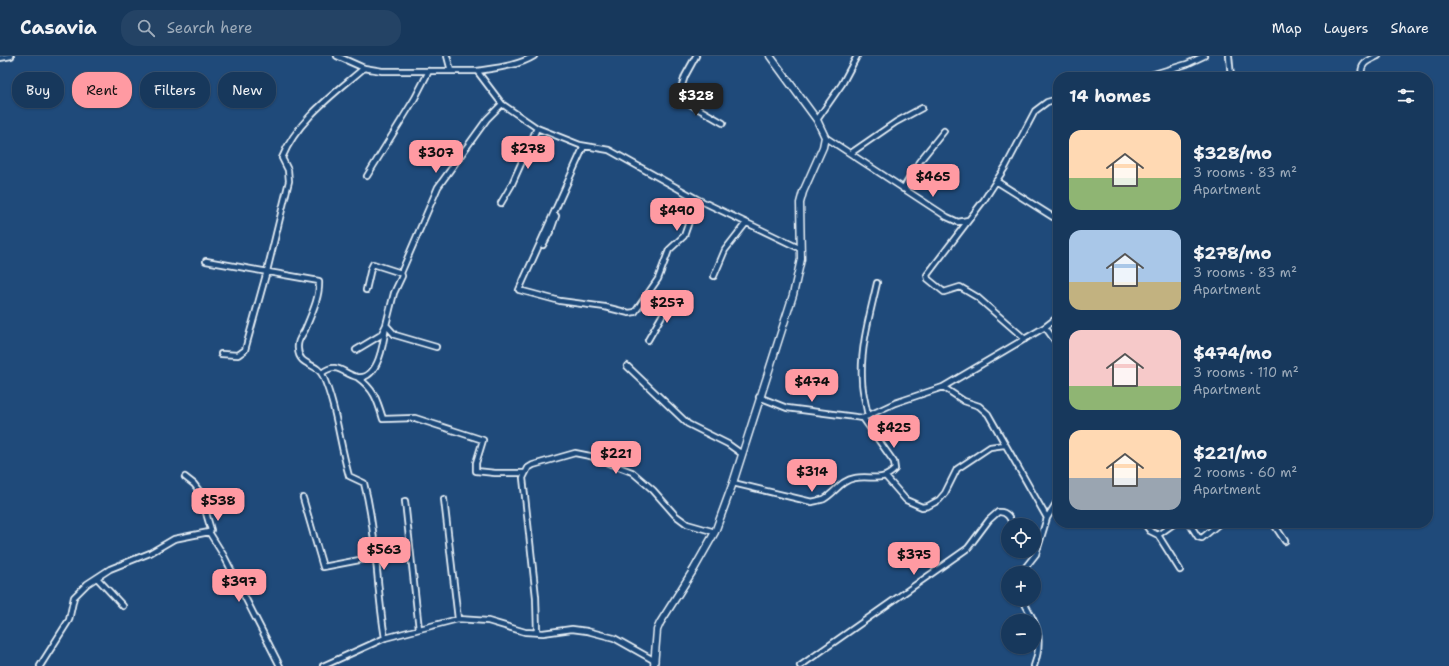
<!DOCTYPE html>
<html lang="en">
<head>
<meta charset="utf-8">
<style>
  :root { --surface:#17385c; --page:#244365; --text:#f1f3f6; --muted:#9eacbb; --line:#365272; --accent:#ff9aa2 }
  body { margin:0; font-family:"Shantell Sans",sans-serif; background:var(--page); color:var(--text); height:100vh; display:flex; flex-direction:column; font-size:15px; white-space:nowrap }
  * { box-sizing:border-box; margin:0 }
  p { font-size:13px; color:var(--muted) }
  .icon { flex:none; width:22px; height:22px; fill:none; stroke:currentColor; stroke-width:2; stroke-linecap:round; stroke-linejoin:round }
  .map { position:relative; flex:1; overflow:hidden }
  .panel { position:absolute; left:1053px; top:16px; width:380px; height:456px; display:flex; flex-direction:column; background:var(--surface); border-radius:16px; box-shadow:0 1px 3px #0004,0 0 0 1px var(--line) }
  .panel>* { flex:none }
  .guide { position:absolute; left:12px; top:16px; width:380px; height:36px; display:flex; gap:8px }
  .buttons { position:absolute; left:1001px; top:462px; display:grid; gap:8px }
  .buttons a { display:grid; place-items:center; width:40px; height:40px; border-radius:50%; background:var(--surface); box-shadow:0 1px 3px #0004,0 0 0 1px var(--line); font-size:20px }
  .price { position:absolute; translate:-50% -34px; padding:0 9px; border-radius:8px; background:var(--accent); color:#111; font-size:13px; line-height:26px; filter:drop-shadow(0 1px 2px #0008) }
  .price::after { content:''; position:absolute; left:50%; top:24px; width:12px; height:9px; margin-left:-6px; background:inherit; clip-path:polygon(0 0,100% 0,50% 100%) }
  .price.active { background:#222; color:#fff }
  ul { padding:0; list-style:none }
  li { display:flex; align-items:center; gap:12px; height:100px; padding:0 16px }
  li span { display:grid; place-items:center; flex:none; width:112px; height:80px; border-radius:12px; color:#555 }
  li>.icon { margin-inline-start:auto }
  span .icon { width:48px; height:48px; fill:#fffc; stroke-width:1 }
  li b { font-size:17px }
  h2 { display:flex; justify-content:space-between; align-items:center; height:48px; padding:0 16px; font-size:17px }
  .chip { padding:0 14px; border-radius:16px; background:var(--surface); box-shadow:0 1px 3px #0004,0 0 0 1px var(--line); font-size:14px; line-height:36px }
  .chip.active { background:var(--accent); color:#111 }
  header { display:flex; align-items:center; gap:24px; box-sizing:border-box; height:56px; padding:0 20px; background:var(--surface); border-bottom:1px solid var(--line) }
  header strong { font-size:19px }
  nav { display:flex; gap:22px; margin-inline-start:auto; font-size:14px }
  .search { width:280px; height:36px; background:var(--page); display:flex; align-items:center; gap:10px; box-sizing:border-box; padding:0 14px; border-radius:16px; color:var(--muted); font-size:15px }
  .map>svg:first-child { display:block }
</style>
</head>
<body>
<header>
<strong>Casavia</strong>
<div class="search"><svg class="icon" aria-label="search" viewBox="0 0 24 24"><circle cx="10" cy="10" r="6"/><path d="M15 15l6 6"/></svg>Search here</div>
<nav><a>Map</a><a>Layers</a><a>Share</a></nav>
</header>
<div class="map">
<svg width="1449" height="610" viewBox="0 0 1449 610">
  <rect width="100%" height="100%" fill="#1f4a7a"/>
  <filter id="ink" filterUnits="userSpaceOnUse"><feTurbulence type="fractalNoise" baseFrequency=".025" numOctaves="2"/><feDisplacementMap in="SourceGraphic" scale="8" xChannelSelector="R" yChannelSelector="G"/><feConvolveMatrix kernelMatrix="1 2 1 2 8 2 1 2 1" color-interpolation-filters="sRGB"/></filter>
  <g filter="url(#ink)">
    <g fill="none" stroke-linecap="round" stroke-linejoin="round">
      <defs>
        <path id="street" d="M337 0 364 12 382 15H477L502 48 537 72 580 89 609 94 697 143 801 193
          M447 0 451 15
          M1229 0 1231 21
          M0 2 11 0
          M477 15C496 12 518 10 534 0
          M1144 21 1187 8 1204 0
          M1362 21C1359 8 1367 5 1378 0
          M678 41 723 67
          M676 47 685 20 696 0
          M817 64 842 28 857 0
          M825 81 947 161 958 166 968 164
          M584 90 519 234 560 245 605 251 629 257 635 256 658 223 669 194 684 180 697 143
          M851 97 896 66 922 52
          M367 120 415 42 429 15
          M996 125 1053 161 1058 160
          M903 133 919 106 944 75
          M501 147 511 130 537 72
          M543 189 551 174 556 160
          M206 205 319 225C320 241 311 259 305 274 301 281 297 285 298 293 299 311 317 306 323 320 337 353 339 385 349 420L364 427C377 477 376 530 385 582
          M401 217 402 220 394 237 386 269 395 279 436 291
          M714 220 725 194 746 167
          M366 234 371 212 373 208 401 217 438 131 487 63 502 48
          M1045 271 1058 289
          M1025 283 977 241 960 231 944 236 928 223 927 219 984 144 1006 110 1035 55 1047 46 1058 43
          M648 284 671 244
          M221 298 238 299 245 294 267 215 289 125 288 114 282 102C297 64 334 38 364 12
          M627 310 688 368 728 388 742 398
          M322 317C337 305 343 318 357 321 379 325 384 284 386 269L381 279 356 294
          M357 321C374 333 377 343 383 363L415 362 483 384 476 407V415L495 417H525
          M943 331 964 345 979 350 988 358 1047 462
          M759 341 787 352 863 362 895 347 943 331 1045 271 1058 261
          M868 360C866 348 862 336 862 324 860 292 870 258 877 227
          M886 421 906 444 922 451 928 450 939 444 945 437 957 413 990 391 1004 389
          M733 427 812 446C816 445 821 444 824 443 835 437 841 424 855 422 871 419 882 427 895 413L894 406 863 362
          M303 442 323 511 375 501
          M444 443 458 563
          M405 445 419 573
          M1144 467 1150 475 1158 479 1180 514
          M1189 467 1198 481 1202 482 1220 467
          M1273 467 1285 485
          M209 476 224 500 280 610
          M1158 479 1175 467
          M1021 517 1036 498 1047 462 1058 444
          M97 522 123 550
          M1022 543C1037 568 1044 581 1034 610
          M537 576 536 541 523 422 528 412 533 409 575 397 590 400 632 416 653 434 675 459 687 468 715 476
          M40 610 69 564 74 541 87 528 110 513 150 497 174 483 209 476 211 474 200 436 194 428 185 421
          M323 610 385 582 458 563 488 565 525 576 543 577 572 573 587 575 614 582 655 605
          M800 610 968 492 989 464 998 456C1007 455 1010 462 1013 469"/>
        <path id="secondary" d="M654 610 657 574 660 567 694 513 715 476 733 427 793 239 801 203 800 147 803 136 823 91 825 81 817 64 770 0"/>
      </defs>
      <use href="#street" stroke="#e8f1f8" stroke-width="8"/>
      <use href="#secondary" stroke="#e8f1f8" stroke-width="9"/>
      <use href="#street" stroke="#1f4a7a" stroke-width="4.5"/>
      <use href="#secondary" stroke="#1f4a7a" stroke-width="6"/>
    </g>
  </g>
</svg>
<div class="buttons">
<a><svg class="icon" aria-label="locate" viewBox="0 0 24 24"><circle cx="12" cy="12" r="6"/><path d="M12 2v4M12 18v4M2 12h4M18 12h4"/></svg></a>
<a>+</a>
<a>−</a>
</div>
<b class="price active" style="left:696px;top:61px">$328</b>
<b class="price" style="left:528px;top:114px">$278</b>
<b class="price" style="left:436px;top:118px">$307</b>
<b class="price" style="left:933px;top:142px">$465</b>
<b class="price" style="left:677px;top:176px">$490</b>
<b class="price" style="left:667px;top:268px">$257</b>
<b class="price" style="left:812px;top:347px">$474</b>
<b class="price" style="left:894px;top:393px">$425</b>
<b class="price" style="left:616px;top:419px">$221</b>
<b class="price" style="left:812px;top:437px">$314</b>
<b class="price" style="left:218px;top:466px">$538</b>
<b class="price" style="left:384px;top:515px">$563</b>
<b class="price" style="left:914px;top:520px">$375</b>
<b class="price" style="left:239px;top:547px">$397</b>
<div class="guide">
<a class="chip">Buy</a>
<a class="chip active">Rent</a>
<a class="chip">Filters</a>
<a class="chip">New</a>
</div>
<section class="panel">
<h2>14 homes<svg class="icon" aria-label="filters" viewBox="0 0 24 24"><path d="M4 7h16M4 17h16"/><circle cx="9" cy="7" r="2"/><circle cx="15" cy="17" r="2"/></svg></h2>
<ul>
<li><span style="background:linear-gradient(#ffd9b3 60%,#8fb573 0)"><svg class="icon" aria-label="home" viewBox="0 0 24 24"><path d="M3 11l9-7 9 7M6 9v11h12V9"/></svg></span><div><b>$328/mo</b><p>3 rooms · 83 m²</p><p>Apartment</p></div></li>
<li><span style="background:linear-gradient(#a9c7e8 65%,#c2b280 0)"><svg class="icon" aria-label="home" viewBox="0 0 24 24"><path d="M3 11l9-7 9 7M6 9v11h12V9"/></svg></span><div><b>$278/mo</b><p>3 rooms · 83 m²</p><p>Apartment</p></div></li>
<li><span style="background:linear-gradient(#f6c9c9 70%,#8fb573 0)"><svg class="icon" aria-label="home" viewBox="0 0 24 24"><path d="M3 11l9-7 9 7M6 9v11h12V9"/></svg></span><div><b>$474/mo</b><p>3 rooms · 110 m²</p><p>Apartment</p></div></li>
<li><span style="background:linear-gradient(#ffd9b3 60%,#9aa5b1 0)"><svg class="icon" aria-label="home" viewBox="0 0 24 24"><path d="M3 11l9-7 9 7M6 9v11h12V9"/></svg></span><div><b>$221/mo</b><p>2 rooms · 60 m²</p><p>Apartment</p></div></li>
</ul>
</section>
</div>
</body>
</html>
